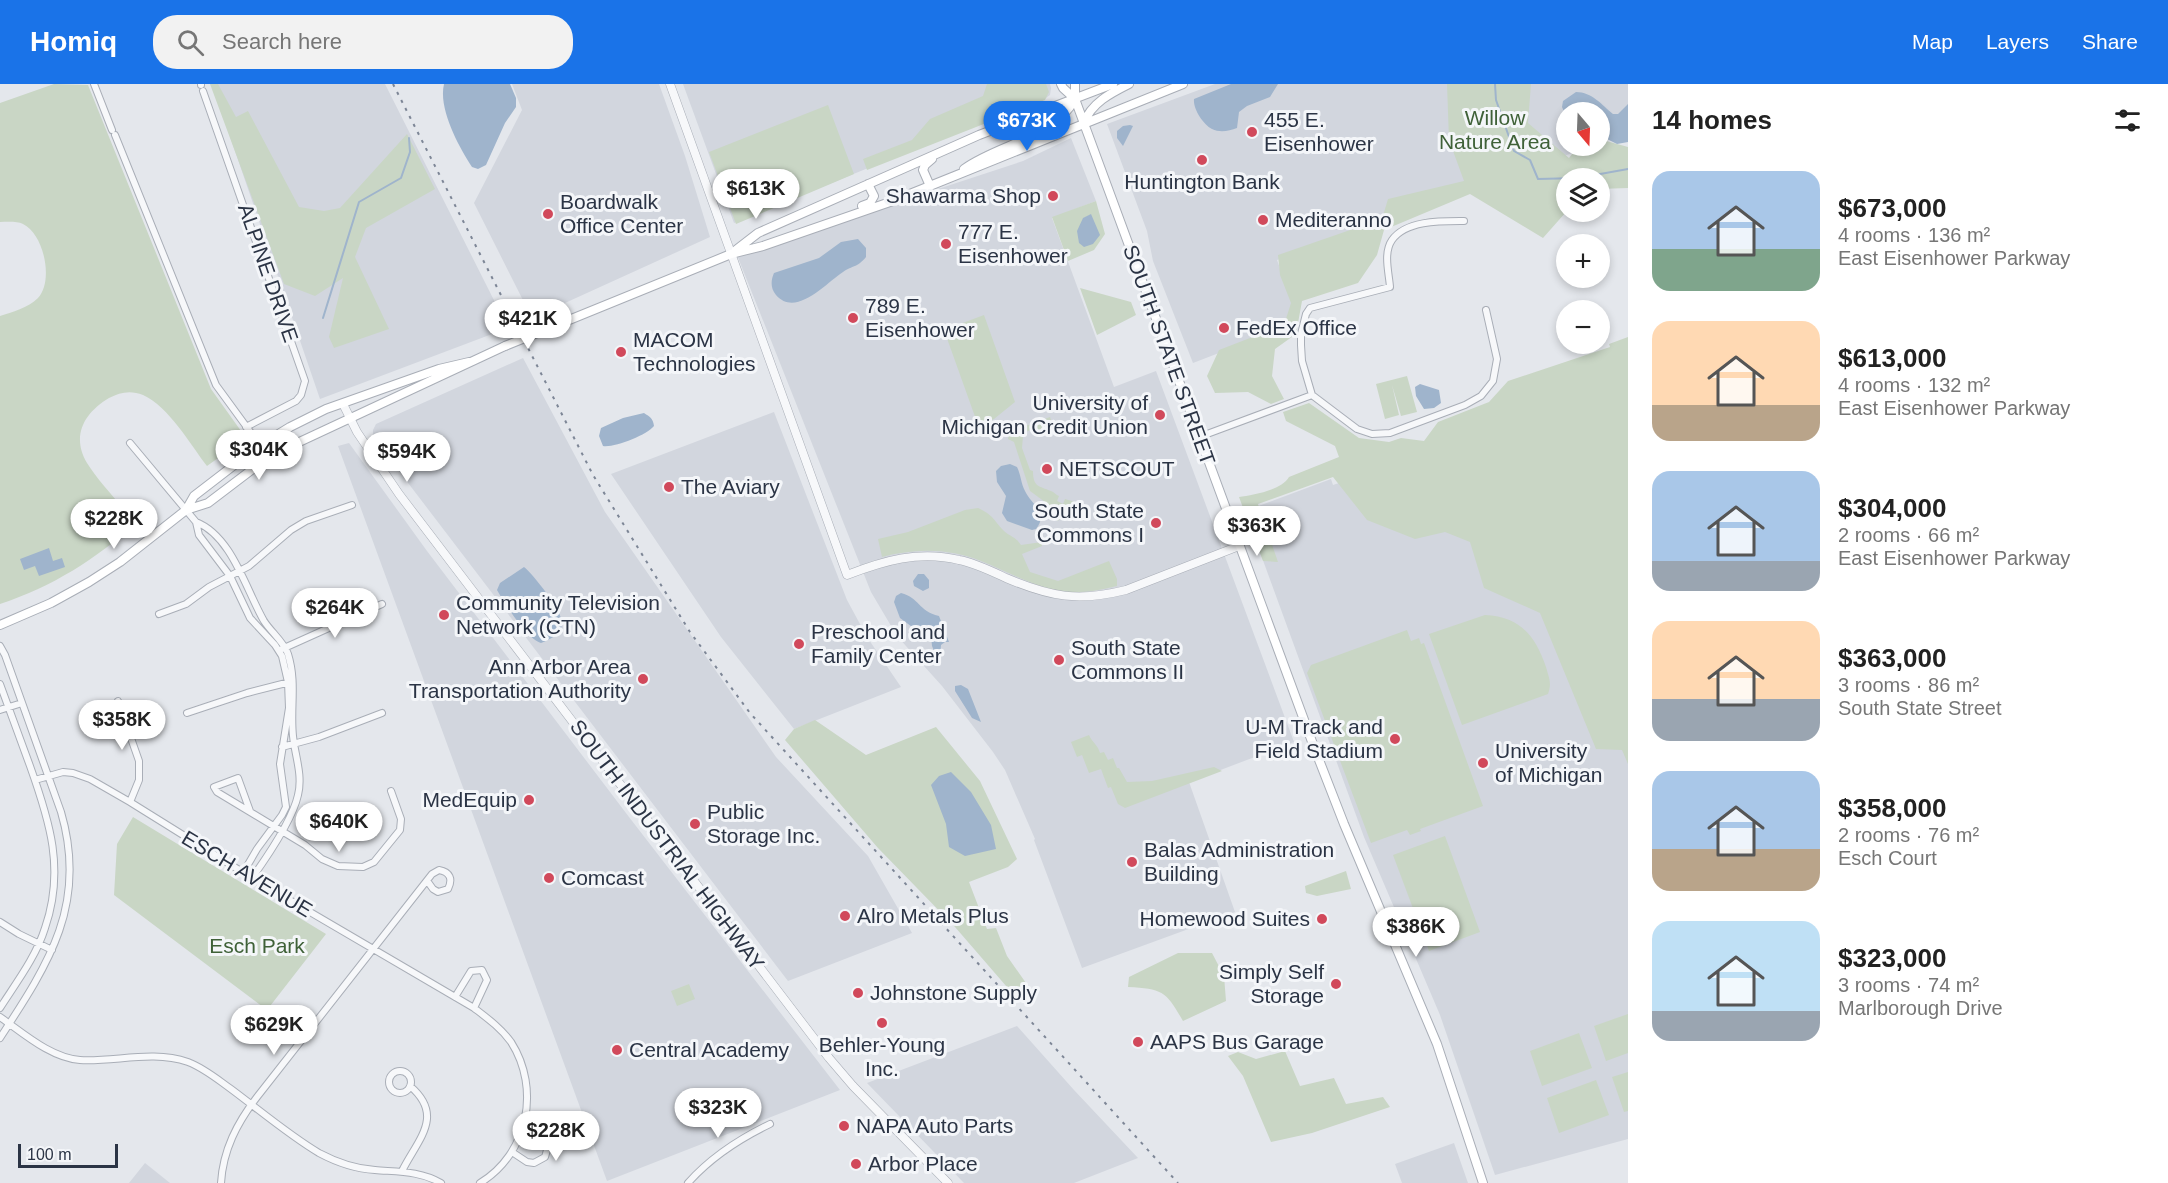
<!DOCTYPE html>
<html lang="en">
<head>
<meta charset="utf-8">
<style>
  :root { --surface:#fff; --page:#f2f2f2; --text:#222; --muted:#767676; --accent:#1a73e8 }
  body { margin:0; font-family:Arial,sans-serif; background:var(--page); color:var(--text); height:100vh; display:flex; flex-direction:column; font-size:22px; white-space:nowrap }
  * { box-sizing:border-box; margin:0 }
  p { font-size:20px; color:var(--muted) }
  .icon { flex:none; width:33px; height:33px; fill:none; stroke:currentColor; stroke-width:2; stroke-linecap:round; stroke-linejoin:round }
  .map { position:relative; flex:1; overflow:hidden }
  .drawer { display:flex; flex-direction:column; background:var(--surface); width:540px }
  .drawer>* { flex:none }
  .needle { width:39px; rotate:161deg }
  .buttons { position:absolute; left:1556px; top:18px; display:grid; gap:12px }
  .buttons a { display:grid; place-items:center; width:54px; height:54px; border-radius:50%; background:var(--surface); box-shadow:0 3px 9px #0003; font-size:30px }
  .scale { position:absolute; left:18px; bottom:15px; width:100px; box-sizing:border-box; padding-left:6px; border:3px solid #2b3445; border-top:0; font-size:16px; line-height:21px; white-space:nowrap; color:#2b3445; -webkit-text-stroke:4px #f4f6f9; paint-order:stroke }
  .price { position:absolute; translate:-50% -51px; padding:0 14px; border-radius:21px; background:#fff; color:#222; font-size:20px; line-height:39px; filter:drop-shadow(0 2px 3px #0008) }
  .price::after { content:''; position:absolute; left:50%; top:36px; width:18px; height:14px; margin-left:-9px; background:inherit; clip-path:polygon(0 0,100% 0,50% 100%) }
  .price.selected { background:var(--accent); color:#fff }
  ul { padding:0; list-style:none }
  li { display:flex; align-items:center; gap:18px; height:150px; padding:0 24px }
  li span { display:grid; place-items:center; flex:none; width:168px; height:120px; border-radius:18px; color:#555 }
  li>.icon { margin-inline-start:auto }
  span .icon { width:72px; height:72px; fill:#fffc; stroke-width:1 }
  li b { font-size:26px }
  h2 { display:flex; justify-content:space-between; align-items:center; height:72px; padding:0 24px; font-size:26px }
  header { display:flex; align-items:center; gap:36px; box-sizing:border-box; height:84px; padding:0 30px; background:var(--accent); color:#fff }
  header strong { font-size:28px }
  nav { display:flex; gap:33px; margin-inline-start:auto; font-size:21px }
  .search { width:420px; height:54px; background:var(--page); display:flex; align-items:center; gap:15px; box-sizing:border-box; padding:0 21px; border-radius:24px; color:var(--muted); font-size:22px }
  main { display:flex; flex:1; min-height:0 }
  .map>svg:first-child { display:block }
</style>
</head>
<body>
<header>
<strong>Homiq</strong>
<div class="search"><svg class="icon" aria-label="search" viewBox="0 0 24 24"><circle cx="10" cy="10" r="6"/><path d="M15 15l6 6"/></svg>Search here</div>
<nav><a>Map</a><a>Layers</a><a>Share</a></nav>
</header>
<main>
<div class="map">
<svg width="1628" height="1099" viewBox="0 0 1628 1099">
  <rect width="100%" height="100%" fill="#e4e7ec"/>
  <path fill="#d2d6de" d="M212 0H385L508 244 320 315Z
    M512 0H659L685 72 710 153 532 234 474 119 522 26Z
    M683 0H1050L1051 4 1050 11 1043 16 873 82 734 139Z
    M1215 0H1480L1481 102 1277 176 1292 218 1293 226 1281 245 1193 279 1153 177 1147 147 1107 40Z
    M1512 0H1628V48L1599 58V28H1566V62H1591L1540 81Z
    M1071 54 1096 117 1052 134 1114 303 1156 287 1294 658 1189 698 1235 828 1082 884 1034 756 1035 755 1005 686 993 668 942 602 897 552 871 508 737 171 1023 77Z
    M523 274 605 428 776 673 868 772 912 849 788 897 373 353V346L376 340Z
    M1628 309V1055L1495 1091 1440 931 1364 753 1245 427 1331 395 1333 401 1387 383Z
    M774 328 847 516 867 553 901 603 794 645 721 553 611 390Z
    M349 359 427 467 629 733 840 1006 607 1097 338 362Z
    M1017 942 1074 1006 1138 1074 1074 1099H964L867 999Z
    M1454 1059 1468 1099H1402L1395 1080Z
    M145 1079 170 1099H129Z"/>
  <path fill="#c9d6c5" d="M54 0 88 1 211 305 246 354 207 382C190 360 169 323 143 311 131 306 120 308 109 314 84 329 71 352 87 379 98 397 122 422 136 439 96 475 52 503 0 520V232C12 228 28 224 38 214 54 197 44 150 23 140 17 137 7 138 0 138V19Z
    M210 0H218L236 33 248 27 299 123 324 127 340 124 407 50 435 105 366 144 355 173 389 245 334 264 329 253 343 194 315 212 284 200Z
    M987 0H1046L1049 8 1045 16 867 86 863 75 912 56 930 35 983 12Z
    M1447 0H1531L1528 39 1569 74 1578 62H1599V55L1628 63V104L1599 105V94H1566V128L1543 154 1470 110 1384 146 1377 171 1358 199 1302 217 1296 250 1275 265 1272 292 1284 315 1271 320 1248 308 1215 309 1207 292 1219 266 1284 241 1291 219 1280 191 1278 171 1382 135 1388 115 1464 97 1449 56Z
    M828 21 854 90 736 140 709 68Z
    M1096 117 1105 150 1094 166 1068 177 1052 133Z
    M1080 204 1131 218 1136 231 1097 251Z
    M984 231 1015 318 994 335 978 341 944 246Z
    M1628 253V680L1622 666 1596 665 1540 529 1484 504 1470 458 1445 448 1415 455 1367 436 1333 393 1258 420 1278 478 1263 477 1239 413C1253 411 1282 406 1289 393L1339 373 1335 362 1286 337 1283 328 1309 319 1359 354 1389 358 1401 354 1424 357 1438 338 1489 318 1508 297 1610 263 1609 260Z
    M1407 292 1417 328 1401 332 1392 301 1399 331 1385 335 1376 300Z
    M1050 333 1052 339 1046 341V344L1037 347 1033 345 1026 348 1023 352 1022 364 1030 386 1033 387C1033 403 1039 402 1051 407 1054 408 1056 411 1059 412L1057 417 1063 420 1065 415 1082 420 1067 432 1057 437 1045 418 1030 407 1014 358 1008 355 1009 348Z
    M978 424C993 431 993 435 1003 446 1010 453 1015 452 1021 461L1042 458V462L1022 470 1030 488 1058 497 1109 477 1117 495V502C1100 506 1085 509 1067 508 1037 505 1009 488 981 477 950 464 914 464 882 473L878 455 908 448 965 426Z
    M1485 531C1520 533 1535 551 1546 583 1549 594 1552 599 1548 610L1462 641 1429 550Z
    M1407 546 1411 557 1419 554 1421 560 1424 559 1483 722 1420 745 1421 747 1410 751 1407 746 1371 759 1307 589 1311 581Z
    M815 636 866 671 936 643 980 697 1017 775 1008 783 969 798 987 845 996 844 1007 872 1033 909 1020 918 955 843 878 764 785 656 794 645Z
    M1089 651C1092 658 1098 661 1100 669L1104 668 1108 676 1113 674 1117 684H1119L1127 698 1152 697 1214 683 1222 687 1125 724 1118 720 1111 703 1108 704 1101 685 1089 689 1082 671 1077 673 1071 658Z
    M133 733 326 850 267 926 114 811 117 760Z
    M1445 752 1480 848 1429 867 1393 771Z
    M1346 787 1351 805 1317 812 1306 809 1305 802Z
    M1178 869H1212L1224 892 1226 917 1183 937C1166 907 1163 905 1128 903L1129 893Z
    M689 900 695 915 677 922 671 907Z
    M1628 930V969L1606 977 1594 942Z
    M1579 949 1592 984 1542 1002 1530 967Z
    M1285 967 1300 1002 1334 994 1346 1020 1383 1013 1390 1023 1312 1049 1271 1058 1243 992 1228 972 1238 968 1256 975Z
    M1628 988V1027L1624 1028 1612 993Z
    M1596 996 1609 1031 1559 1049 1547 1014Z"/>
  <path fill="#9fb4cc" d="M444 0H510L516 14V23L505 39 486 81 478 85 472 83C459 63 438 25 444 0Z
    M1231 0H1278L1270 13 1247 22 1239 28 1237 44C1229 47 1220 49 1212 45 1203 40 1193 25 1194 15Z
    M1576 8C1592 8 1602 21 1613 30H1618L1628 20V58L1617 60 1607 55C1603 47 1599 38 1599 28H1566V32L1562 23 1563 17Z
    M1130 41 1133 42 1123 62 1117 54V47L1123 42Z
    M1091 130 1100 151 1093 160 1084 163 1079 159 1077 147 1083 134Z
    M858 155 866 164V173C857 184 853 181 843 188 826 199 796 234 776 211 770 204 771 196 774 189L819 174 841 158Z
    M1420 300 1439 306 1441 319 1434 324 1424 325 1416 312 1415 303Z
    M644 329C650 333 653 334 654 342 647 351 614 364 603 362L599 352 601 344 623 334Z
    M1010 380 1017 383C1021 391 1021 400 1025 407 1031 420 1049 429 1036 445L1032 446 1007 437 1002 429 1006 412 997 398 996 387 1001 382Z
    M49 464 53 477 62 474 65 483 39 492 35 482 24 486 20 475Z
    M524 483C533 490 565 530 562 541 560 551 549 556 541 559 527 555 505 520 497 506L500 499Z
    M918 490H924L929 496V504L923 507 914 502 913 497Z
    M901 509C920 514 918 527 939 532L949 558H945L941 561 940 573 937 574 932 562 931 551H923L900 534 894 518 896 512Z
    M961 601 968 605 981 638 972 634 955 607V602Z
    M951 688 971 708 991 741 996 765 965 772 949 763 946 740 931 701 939 692Z"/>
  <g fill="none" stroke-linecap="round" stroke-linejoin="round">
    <path stroke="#9fb4cc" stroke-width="2" d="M1495 0 1496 16 1514 67 1530 76 1538 95 1578 94 1628 85
      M323 234 359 118 401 94 410 68 409 54"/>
    <defs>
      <path id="minor" d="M94 0 112 46
        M201 0V1
        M203 7 305 297 301 311 296 317 246 343
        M115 51 216 301 254 353 266 375
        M1464 137C1442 137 1406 136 1392 156 1383 169 1389 189 1390 203L1310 224 1306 230 1301 250V261L1302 277 1312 311 1357 345 1372 350 1390 349 1465 321 1481 312 1493 297 1497 275 1486 226
        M1199 353 1312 311
        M130 359 196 438 199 451 230 492 250 534 275 561 282 572 288 598 289 624 280 680 286 723 282 731 257 765 243 789
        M196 438C232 452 246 506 264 537 271 548 284 558 288 570 297 599 290 623 293 652 295 672 303 691 298 711 293 734 267 773 252 794
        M159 530 186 520 209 503 249 482 291 446 306 437 352 421
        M0 562 5 571 61 728C88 820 49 879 0 954
        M282 565 382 520
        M0 600C10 627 20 655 30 682 50 738 65 786 45 844 36 873 16 899 0 924
        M118 617 139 677V696L130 718
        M0 626 22 619
        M187 629 247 609 290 598
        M282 663 319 653 382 629
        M35 696 63 688 73 689 90 695 130 718 252 794 474 924C487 934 501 944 511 958 541 1005 528 1070 480 1099
        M250 727 238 694 214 703 217 708 305 761 322 775 338 782 363 783 374 778 400 746 401 735 391 707
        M0 838 19 850 52 866
        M455 913 471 887 482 886 487 896 474 924
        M0 933C23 949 51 974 80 976 116 978 152 966 188 978 204 984 217 995 231 1005 258 1025 290 1052 319 1069 336 1078 356 1085 375 1086 399 1088 420 1087 441 1099
        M389 998a11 11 0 1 1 22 0a11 11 0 1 1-22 0Z
        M512 1068 527 1078 534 1079 545 1073 547 1066 542 1055 524 1046
        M402 1087C418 1055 445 1032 410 1002
        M221 1099C223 1066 237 1039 257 1013L432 790 439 786C450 788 453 795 448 805L438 808 433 805 428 798
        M688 1099C711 1073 739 1055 770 1040"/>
      <path id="tertiary" d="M670 0 847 491C883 477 919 466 959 476 975 479 991 487 1006 494 1051 513 1078 518 1126 506L1239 462
        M343 320 357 348 399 410 829 974 853 1002 948 1099"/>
      <path id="secondary" d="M1061 0 1063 4 1075 15
        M1075 0V15L1314 663 1344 740 1437 960 1483 1099
        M1084 39C1091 19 1111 9 1129 0
        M964 85C998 60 1053 55 1075 15
        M930 102 923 86 925 81 932 75
        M862 122 870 119 874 112 868 100
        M736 166 758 149 907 83 979 51 1113 0
        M542 247 731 170 763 162 890 118 1183 0
        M186 426 208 419 266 375 295 360 505 262
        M0 541 51 519 89 498 120 478 186 426 194 412 259 362 290 343 326 325 439 285 469 278"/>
    </defs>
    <use href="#minor" stroke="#a9aeb7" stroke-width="8"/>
    <use href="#tertiary" stroke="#a9aeb7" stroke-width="9"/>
    <use href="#secondary" stroke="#a9aeb7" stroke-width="10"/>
    <use href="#minor" stroke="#f7f8fa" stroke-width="6"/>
    <use href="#tertiary" stroke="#f7f8fa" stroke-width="8"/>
    <use href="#secondary" stroke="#fff" stroke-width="8"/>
    <path stroke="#7d8696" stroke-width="2" stroke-dasharray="3 6" stroke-linecap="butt" d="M393 0 593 391 690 548 750 629 1178 1099"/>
    <defs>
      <path id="secondary-bridge" d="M505 262 542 247"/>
    </defs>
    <use href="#secondary-bridge" stroke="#a9aeb7" stroke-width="10" stroke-linecap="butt"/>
    <use href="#secondary-bridge" stroke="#fff" stroke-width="8"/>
  </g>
  <g fill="#d1495b" stroke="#f4f6f9" stroke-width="2">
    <circle cx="1252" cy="48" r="6"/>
    <circle cx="1202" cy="76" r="6"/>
    <circle cx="1053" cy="112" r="6"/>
    <circle cx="548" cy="130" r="6"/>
    <circle cx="1263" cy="136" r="6"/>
    <circle cx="946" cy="160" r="6"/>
    <circle cx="853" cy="234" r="6"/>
    <circle cx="1224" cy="244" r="6"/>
    <circle cx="621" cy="268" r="6"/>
    <circle cx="1160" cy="331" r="6"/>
    <circle cx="1047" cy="385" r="6"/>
    <circle cx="669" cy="403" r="6"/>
    <circle cx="1156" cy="439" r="6"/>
    <circle cx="444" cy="531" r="6"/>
    <circle cx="799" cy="560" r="6"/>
    <circle cx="1059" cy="576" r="6"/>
    <circle cx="643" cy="595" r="6"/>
    <circle cx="1395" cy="655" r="6"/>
    <circle cx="1483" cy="679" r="6"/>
    <circle cx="529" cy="716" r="6"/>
    <circle cx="695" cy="740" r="6"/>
    <circle cx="1132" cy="778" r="6"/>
    <circle cx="549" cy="794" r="6"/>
    <circle cx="845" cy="832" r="6"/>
    <circle cx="1322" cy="835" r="6"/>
    <circle cx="1336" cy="900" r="6"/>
    <circle cx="858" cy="909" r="6"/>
    <circle cx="882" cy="939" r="6"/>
    <circle cx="1138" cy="958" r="6"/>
    <circle cx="617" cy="966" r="6"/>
    <circle cx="844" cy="1042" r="6"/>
    <circle cx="856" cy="1080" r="6"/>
  </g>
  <g text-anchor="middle" stroke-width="6" stroke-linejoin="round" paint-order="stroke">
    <g font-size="21" fill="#3f6138" stroke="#f4f6f9">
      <text x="1495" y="41">Willow<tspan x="1495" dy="24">Nature Area</tspan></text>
      <text x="257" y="869">Esch Park</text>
    </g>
    <g font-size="21" fill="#2b3445" stroke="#f4f6f9" text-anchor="start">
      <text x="1264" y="43">455 E.<tspan x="1264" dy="24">Eisenhower</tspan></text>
      <text x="1202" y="105" text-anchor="middle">Huntington Bank</text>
      <text x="1041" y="119" text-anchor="end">Shawarma Shop</text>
      <text x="560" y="125">Boardwalk<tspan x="560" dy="24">Office Center</tspan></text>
      <text x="1275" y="143">Mediteranno</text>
      <text x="958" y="155">777 E.<tspan x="958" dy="24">Eisenhower</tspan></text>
      <text x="865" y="229">789 E.<tspan x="865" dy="24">Eisenhower</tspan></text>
      <text x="1236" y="251">FedEx Office</text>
      <text x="633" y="263">MACOM<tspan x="633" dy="24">Technologies</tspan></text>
      <text x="1148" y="326" text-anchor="end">University of<tspan x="1148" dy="24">Michigan Credit Union</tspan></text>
      <text x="1059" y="392">NETSCOUT</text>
      <text x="681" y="410">The Aviary</text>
      <text x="1144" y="434" text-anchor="end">South State<tspan x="1144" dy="24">Commons I</tspan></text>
      <text x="456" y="526">Community Television<tspan x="456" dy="24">Network (CTN)</tspan></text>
      <text x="811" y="555">Preschool and<tspan x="811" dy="24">Family Center</tspan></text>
      <text x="1071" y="571">South State<tspan x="1071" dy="24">Commons II</tspan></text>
      <text x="631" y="590" text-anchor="end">Ann Arbor Area<tspan x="631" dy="24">Transportation Authority</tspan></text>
      <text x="1383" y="650" text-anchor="end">U-M Track and<tspan x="1383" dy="24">Field Stadium</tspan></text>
      <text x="1495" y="674">University<tspan x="1495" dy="24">of Michigan</tspan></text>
      <text x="517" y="723" text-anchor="end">MedEquip</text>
      <text x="707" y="735">Public<tspan x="707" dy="24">Storage Inc.</tspan></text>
      <text x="1144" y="773">Balas Administration<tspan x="1144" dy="24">Building</tspan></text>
      <text x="561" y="801">Comcast</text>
      <text x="857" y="839">Alro Metals Plus</text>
      <text x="1310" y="842" text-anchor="end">Homewood Suites</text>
      <text x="1324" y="895" text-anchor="end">Simply Self<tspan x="1324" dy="24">Storage</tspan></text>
      <text x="870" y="916">Johnstone Supply</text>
      <text x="1150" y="965">AAPS Bus Garage</text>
      <text x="882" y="968" text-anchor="middle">Behler-Young<tspan x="882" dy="24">Inc.</tspan></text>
      <text x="629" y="973">Central Academy</text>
      <text x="856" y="1049">NAPA Auto Parts</text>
      <text x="868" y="1087">Arbor Place</text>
    </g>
    <g font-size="21" fill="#2b3445" stroke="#f4f6f9">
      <text transform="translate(268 189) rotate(71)" y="7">ALPINE DRIVE</text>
      <text transform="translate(1169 271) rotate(70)" y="7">SOUTH STATE STREET</text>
      <text transform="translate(667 761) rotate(53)" y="7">SOUTH INDUSTRIAL HIGHWAY</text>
      <text transform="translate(247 790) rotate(31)" y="7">ESCH AVENUE</text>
    </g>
  </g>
</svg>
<div class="buttons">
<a><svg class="needle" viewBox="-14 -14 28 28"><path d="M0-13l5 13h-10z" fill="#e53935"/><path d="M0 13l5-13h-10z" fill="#767676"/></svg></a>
<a><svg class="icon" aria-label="layers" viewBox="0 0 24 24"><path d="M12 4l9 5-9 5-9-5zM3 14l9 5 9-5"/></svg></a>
<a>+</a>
<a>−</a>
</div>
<div class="scale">100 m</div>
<b class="price selected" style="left:1027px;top:68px">$673K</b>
<b class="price" style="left:756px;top:136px">$613K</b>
<b class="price" style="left:528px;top:266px">$421K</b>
<b class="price" style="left:259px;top:397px">$304K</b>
<b class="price" style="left:407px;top:399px">$594K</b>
<b class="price" style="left:114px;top:466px">$228K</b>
<b class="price" style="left:1257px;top:473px">$363K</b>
<b class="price" style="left:335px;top:555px">$264K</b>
<b class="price" style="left:122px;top:667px">$358K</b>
<b class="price" style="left:339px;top:769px">$640K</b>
<b class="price" style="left:1416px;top:874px">$386K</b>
<b class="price" style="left:274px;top:972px">$629K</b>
<b class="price" style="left:718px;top:1055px">$323K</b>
<b class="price" style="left:556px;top:1078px">$228K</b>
</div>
<section class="drawer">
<h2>14 homes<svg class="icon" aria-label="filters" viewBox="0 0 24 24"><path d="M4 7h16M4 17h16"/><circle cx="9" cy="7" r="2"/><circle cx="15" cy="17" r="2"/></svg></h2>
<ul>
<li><span style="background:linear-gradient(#a9c7e8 65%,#7fa58c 0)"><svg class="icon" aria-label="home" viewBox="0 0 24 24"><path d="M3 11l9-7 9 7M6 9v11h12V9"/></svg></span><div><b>$673,000</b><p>4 rooms · 136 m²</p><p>East Eisenhower Parkway</p></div></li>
<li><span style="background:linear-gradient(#ffd9b3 70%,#b9a48a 0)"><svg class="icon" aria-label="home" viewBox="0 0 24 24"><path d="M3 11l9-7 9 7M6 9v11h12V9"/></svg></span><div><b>$613,000</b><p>4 rooms · 132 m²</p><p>East Eisenhower Parkway</p></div></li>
<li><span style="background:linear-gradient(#a9c7e8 75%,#9aa5b1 0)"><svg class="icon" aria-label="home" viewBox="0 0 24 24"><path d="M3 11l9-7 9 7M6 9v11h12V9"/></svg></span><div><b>$304,000</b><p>2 rooms · 66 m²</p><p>East Eisenhower Parkway</p></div></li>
<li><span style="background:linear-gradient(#ffd9b3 65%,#9aa5b1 0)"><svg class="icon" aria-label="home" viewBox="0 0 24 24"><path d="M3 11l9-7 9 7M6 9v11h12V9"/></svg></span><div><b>$363,000</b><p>3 rooms · 86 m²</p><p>South State Street</p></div></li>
<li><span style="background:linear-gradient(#a9c7e8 65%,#b9a48a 0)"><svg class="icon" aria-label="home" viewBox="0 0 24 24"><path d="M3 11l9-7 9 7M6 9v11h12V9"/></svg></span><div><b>$358,000</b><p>2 rooms · 76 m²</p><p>Esch Court</p></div></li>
<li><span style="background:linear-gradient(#bfe0f5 75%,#9aa5b1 0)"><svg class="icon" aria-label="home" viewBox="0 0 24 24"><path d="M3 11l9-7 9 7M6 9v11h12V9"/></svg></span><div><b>$323,000</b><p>3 rooms · 74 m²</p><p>Marlborough Drive</p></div></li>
</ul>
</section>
</main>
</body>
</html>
